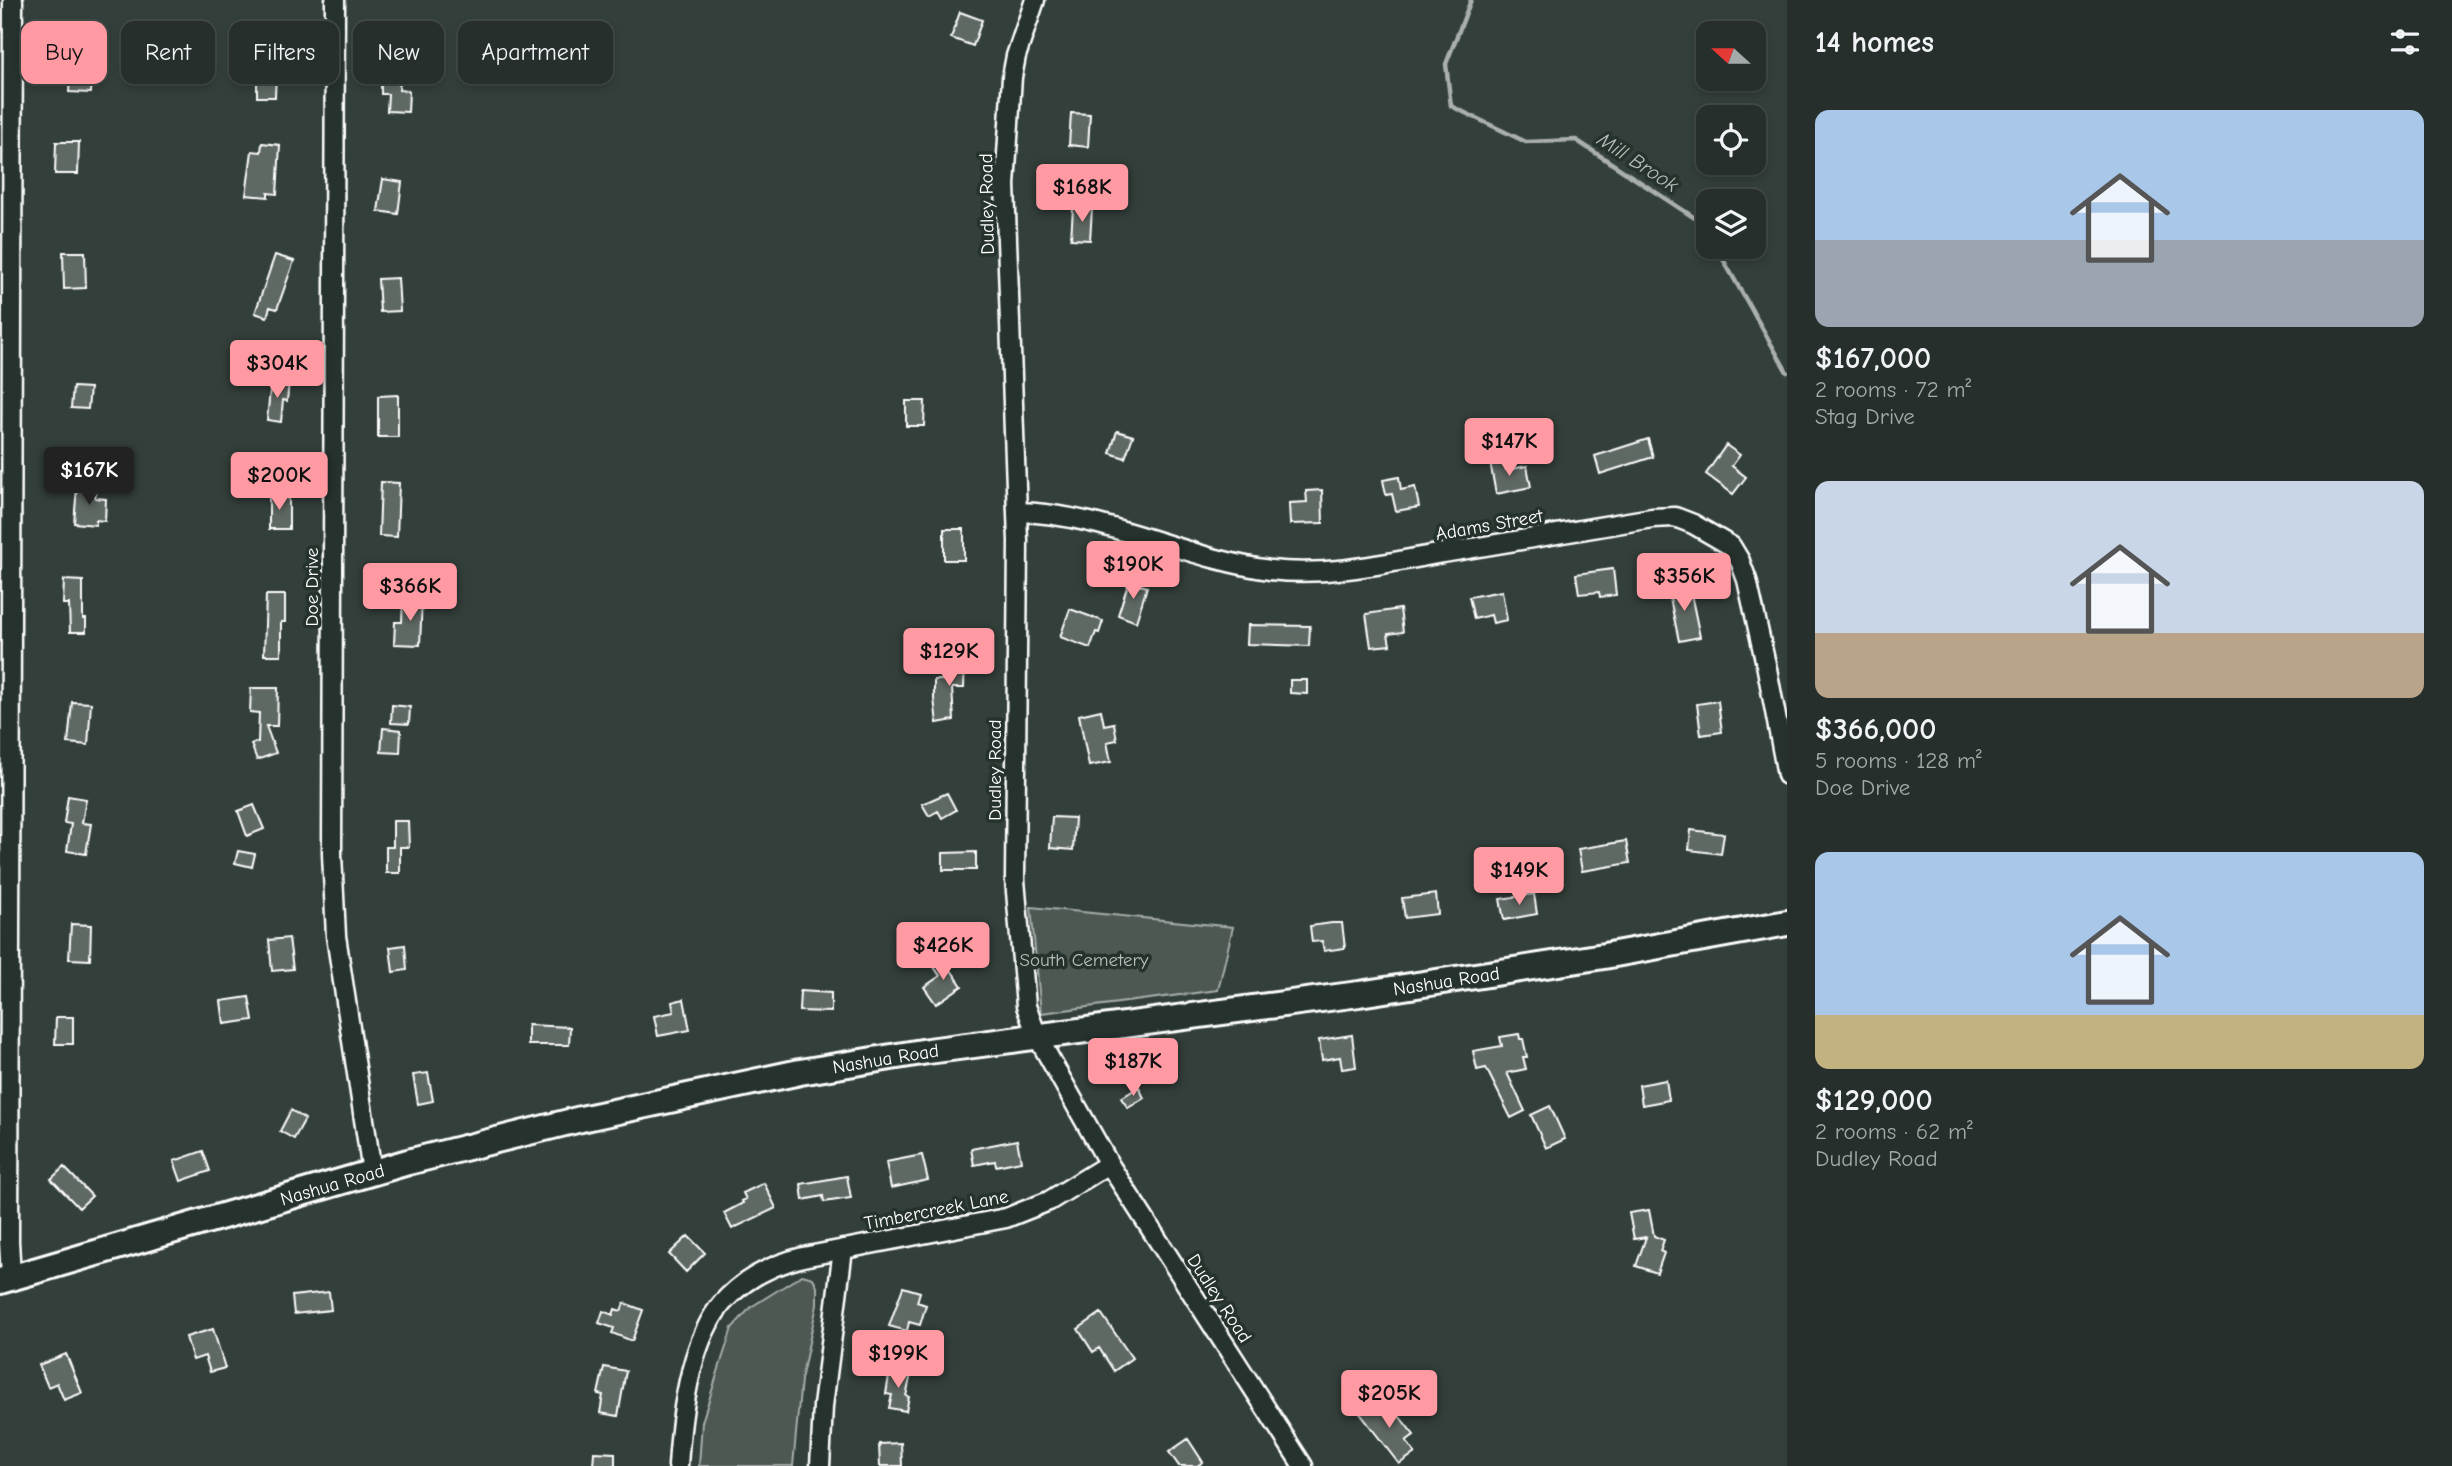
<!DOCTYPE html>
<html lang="en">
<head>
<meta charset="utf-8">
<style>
  :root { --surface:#262f2c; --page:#2e3734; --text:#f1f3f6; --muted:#a4a9a9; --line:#424a48; --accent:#ff9aa2 }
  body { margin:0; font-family:"Comic Neue",sans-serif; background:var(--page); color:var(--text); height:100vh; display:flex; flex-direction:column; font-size:26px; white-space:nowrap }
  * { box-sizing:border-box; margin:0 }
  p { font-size:23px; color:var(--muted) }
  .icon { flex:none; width:38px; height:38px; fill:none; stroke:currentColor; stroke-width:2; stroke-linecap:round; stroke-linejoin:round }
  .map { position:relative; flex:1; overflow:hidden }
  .panel { display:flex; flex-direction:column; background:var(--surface); width:665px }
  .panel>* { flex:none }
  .banner { position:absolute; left:21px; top:21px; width:665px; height:63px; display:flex; gap:14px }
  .needle { width:46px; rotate:291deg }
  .tools { position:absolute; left:1696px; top:21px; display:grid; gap:14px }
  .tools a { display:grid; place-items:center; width:70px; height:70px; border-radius:14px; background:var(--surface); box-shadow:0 4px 10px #0003,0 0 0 2px var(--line); font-size:35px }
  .price { position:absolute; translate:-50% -60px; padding:0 16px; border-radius:7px; background:var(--accent); color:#111; font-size:23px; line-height:46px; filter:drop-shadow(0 2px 4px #0008) }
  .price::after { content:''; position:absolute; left:50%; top:42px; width:21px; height:16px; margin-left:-10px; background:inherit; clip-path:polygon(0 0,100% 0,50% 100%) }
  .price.selected { background:#222; color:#fff }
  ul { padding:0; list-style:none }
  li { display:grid; align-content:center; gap:14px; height:371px; padding:0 28px }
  li span { display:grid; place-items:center; height:217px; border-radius:14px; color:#555 }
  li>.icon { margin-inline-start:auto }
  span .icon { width:126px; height:126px; fill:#fffc; stroke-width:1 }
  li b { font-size:30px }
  h2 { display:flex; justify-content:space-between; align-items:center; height:84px; padding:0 28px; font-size:30px }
  .tag { padding:0 24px; border-radius:14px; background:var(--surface); box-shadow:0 4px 10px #0003,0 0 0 2px var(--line); font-size:24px; line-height:63px }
  .tag.selected { background:var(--accent); color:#111 }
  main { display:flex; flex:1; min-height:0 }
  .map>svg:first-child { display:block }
</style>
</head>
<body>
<main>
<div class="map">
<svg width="1787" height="1466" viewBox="0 0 1787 1466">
  <rect width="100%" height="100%" fill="#333f3a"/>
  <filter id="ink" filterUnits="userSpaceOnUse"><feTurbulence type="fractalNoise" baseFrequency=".0143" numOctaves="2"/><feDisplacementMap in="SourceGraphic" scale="14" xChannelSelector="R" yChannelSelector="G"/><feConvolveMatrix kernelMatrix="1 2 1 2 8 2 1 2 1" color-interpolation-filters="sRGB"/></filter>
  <g filter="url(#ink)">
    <path fill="#4d5853" stroke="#a6aca9" stroke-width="2" d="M1031 907 1233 927 1218 990 1041 1013Z
      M802 1275 813 1278 817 1287V1305L801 1380 793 1466H699L702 1422 732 1328 751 1307Z"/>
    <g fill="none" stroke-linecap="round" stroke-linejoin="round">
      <path stroke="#abb0ae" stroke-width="4.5" d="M1471 0 1446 64 1451 106 1526 142 1576 140 1704 224 1708 232
        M1716 247 1787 372"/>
    </g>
    <path fill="#5f6964" stroke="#fff" stroke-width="2" d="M960 12 982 20 973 46 951 38Z
      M251 50 269 51 268 73H276L275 97H257V75H254V66H250Z
      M71 61 93 62 91 93 69 92Z
      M381 71 400 72 399 90 409 91 408 112 387 111 388 94H381Z
      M1071 113 1090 114 1088 147 1069 145Z
      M56 142H79L78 174H55Z
      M262 143 280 145 277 194 268 193V197L246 195 252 151 261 152Z
      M383 179 402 182 398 214 378 211Z
      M1073 208 1092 209 1090 240 1071 239Z
      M63 252H85L86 288 64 289Z
      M275 255 294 261 277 309 270 307 267 317 255 313Z
      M398 278 400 311 380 312 378 279Z
      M271 380 289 381 287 401 283 400 281 422 267 420Z
      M73 387 90 388 88 409 71 408Z
      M398 395V437H378V396Z
      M906 401H925L924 426H906Z
      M1117 431 1133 436 1125 458 1110 453Z
      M1648 439 1653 457 1600 474 1595 456Z
      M1726 445 1740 455 1732 466 1746 477 1733 494 1706 474Z
      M1503 459 1506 470 1527 466 1531 487 1496 494 1490 462Z
      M70 460 90 462 88 487 68 486Z
      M1399 477 1401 490 1415 487 1419 507 1396 511 1392 494 1386 495 1383 480Z
      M381 482 399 483 397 537 379 536Z
      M77 486 96 488 95 498 106 499 105 521 96 520V525L74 523Z
      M1322 490 1323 523 1290 524 1289 503 1307 502 1306 491Z
      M269 496H289V529H269Z
      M944 529H964V560H944Z
      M1613 569 1616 595 1600 597 1599 592 1579 594 1576 574Z
      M64 580 83 581V619H86V632H70L69 604H63Z
      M1129 581 1147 587 1136 622 1118 615Z
      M1689 584 1700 637 1679 641 1668 589Z
      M1502 591 1507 620 1493 623 1491 615 1474 619 1469 597Z
      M266 595H285V622H281V655H264Z
      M403 597 422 598 420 645 394 644 395 622H402Z
      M1070 609 1103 621 1099 633 1096 632 1090 648 1060 637Z
      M1400 609 1403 632 1388 634 1390 645 1371 647 1366 614Z
      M1248 625 1310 626 1309 646 1247 644Z
      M945 655 965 657 964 688H952L954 720 937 723 934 699V680H945Z
      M1290 680H1307V694L1290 693Z
      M251 688H278L277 726H266L276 753 257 760 251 744 258 742 259 713 250 712Z
      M1718 701 1722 732 1701 735 1697 704Z
      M72 702 91 703 88 745 68 743Z
      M392 705 410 707 409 724 391 723Z
      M1101 710 1104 725 1114 723 1117 740 1107 742 1111 762 1089 766 1079 715Z
      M383 728 401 730 400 753 381 752Z
      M947 793 956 810 942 818 938 811 929 816 922 804Z
      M68 796 86 799 82 823 91 824 86 854 67 851 71 824 64 823Z
      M254 805 264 829 247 836 238 811Z
      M1052 817 1075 818 1073 850 1050 848Z
      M393 821H408L409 847H400V873H386V847H393Z
      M1691 830 1724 834 1721 854 1689 850Z
      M1626 841 1630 863 1582 871 1578 849Z
      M238 851 255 854 252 867 235 863Z
      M976 852V870H943V853Z
      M1436 894 1438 914 1405 918 1402 898Z
      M1534 894 1537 914 1504 920 1500 899Z
      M1332 923H1342L1345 948 1324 951 1322 941 1312 942 1310 926Z
      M71 924 91 925 90 960 69 959Z
      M289 938 293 969 272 971 269 940Z
      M405 945 407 970 393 972 390 947Z
      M942 957 962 986 936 1004 924 987 940 976 932 964Z
      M800 991 831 993V1012L799 1011Z
      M249 997 253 1020 224 1024 221 1001Z
      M684 999 690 1030 658 1036 654 1016 674 1012 672 1002Z
      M56 1017H73V1044H55Z
      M528 1025 570 1027 569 1045H528Z
      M1519 1034 1520 1039H1523L1527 1057H1523L1526 1069 1507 1073 1525 1111 1511 1118 1486 1068 1477 1070 1473 1051 1502 1046 1500 1037Z
      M1352 1035 1356 1067 1342 1069 1340 1057 1322 1060 1319 1040Z
      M428 1073 433 1101 418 1104 413 1075Z
      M1666 1080 1669 1100 1642 1105 1639 1085Z
      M1139 1087 1144 1098 1128 1108 1121 1098Z
      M1550 1106 1565 1139 1546 1148 1531 1115Z
      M291 1110 305 1119 294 1139 280 1131Z
      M1017 1140 1021 1161 996 1166 995 1161 974 1165 971 1149Z
      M203 1151 210 1171 181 1181 174 1161Z
      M922 1155 928 1180 891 1188 886 1162Z
      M64 1167 92 1196 79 1208 51 1179Z
      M847 1176 851 1198 824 1202 823 1196 803 1200 801 1184Z
      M764 1183 776 1208 732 1229 724 1213 743 1203 742 1201 746 1199 743 1193Z
      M1649 1210 1654 1236 1664 1240 1660 1251 1664 1253 1657 1273 1636 1266 1646 1237 1634 1239 1629 1213Z
      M688 1236 705 1253 686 1272 669 1254Z
      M903 1287 920 1292 917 1302 926 1305 920 1325 909 1322 907 1331 889 1326Z
      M329 1292 331 1310 294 1314 292 1296Z
      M624 1303 643 1310 632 1341 612 1333 614 1328 599 1323 603 1311 613 1315 615 1309 621 1311Z
      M1101 1313 1132 1358 1114 1371 1099 1348 1093 1352 1078 1329Z
      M213 1329 225 1368 210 1372 205 1356 193 1360 186 1337Z
      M66 1354 82 1393 64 1400 57 1383 48 1387 39 1365Z
      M604 1367 626 1371 618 1416 600 1413 603 1395 598 1394Z
      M890 1370 911 1374 906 1396 909 1397 906 1411 889 1408 892 1395 886 1394Z
      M1375 1399 1385 1412 1392 1407 1414 1435 1406 1441 1415 1453 1399 1464 1359 1412Z
      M1188 1439 1203 1462 1197 1466H1179L1169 1452Z
      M901 1443 902 1466H880L879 1444Z
      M594 1452 615 1453V1466H593Z"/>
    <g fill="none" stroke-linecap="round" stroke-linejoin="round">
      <defs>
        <path id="street" d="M335 0 332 854 336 936 372 1172
          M1035 0 1016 56 1012 77 1005 185 1018 541 1015 880 1026 1006 1037 1036 1109 1164 1303 1466
          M1017 512C1102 513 1186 559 1270 570 1328 577 1387 563 1443 553 1513 541 1583 529 1652 518L1675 517 1693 524 1731 546 1740 561 1747 580 1767 669 1787 775
          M11 1277 9 1241 13 0
          M678 1466C681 1415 690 1334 728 1297 749 1276 775 1264 803 1257L1006 1218 1049 1201 1109 1164
          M820 1466 823 1406 843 1249"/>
        <g id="secondary">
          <path id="s1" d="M0 1281 408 1162 581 1119 800 1072 928 1051 1359 994 1604 956 1787 923"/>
        </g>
      </defs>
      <use href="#street" stroke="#fff" stroke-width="23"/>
      <use href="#secondary" stroke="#fff" stroke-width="30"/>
      <use href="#street" stroke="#26332d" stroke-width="18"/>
      <use href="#secondary" stroke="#26332d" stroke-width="24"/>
    </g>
  </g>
  <g text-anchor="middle" stroke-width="7" stroke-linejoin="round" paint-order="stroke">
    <g font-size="19" fill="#fff" stroke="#26332d">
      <text transform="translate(986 204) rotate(-91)" y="7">Dudley Road</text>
      <text transform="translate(1489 524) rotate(-10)" y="7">Adams Street</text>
      <text transform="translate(311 587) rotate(-90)" y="7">Doe Drive</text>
      <text transform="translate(994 770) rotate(-90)" y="7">Dudley Road</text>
      <text dy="7" stroke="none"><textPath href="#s1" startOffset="1480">Nashua Road</textPath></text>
      <text dy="7" stroke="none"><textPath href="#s1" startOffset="914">Nashua Road</textPath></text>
      <text dy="7" stroke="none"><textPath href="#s1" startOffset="346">Nashua Road</textPath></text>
      <text transform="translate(936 1209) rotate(-11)" y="7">Timbercreek Lane</text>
      <text transform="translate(1220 1298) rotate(57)" y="7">Dudley Road</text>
    </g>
    <g font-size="19" fill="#b8bcba" stroke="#26332d">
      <text x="1084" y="966">South Cemetery</text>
    </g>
    <g font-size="21" font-style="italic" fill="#b9bdbc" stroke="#26332d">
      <text transform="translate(1638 162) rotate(33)" y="7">Mill Brook</text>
    </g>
  </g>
</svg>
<div class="tools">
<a><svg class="needle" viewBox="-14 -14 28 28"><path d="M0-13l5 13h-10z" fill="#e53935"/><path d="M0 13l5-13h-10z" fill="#a4a9a9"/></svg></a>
<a><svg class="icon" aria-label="locate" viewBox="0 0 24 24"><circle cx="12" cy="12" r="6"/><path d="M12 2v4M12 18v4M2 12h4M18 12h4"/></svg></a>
<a><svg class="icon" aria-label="layers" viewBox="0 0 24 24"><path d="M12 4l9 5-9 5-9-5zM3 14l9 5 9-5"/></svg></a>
</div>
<b class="price" style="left:1082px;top:224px">$168K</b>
<b class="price" style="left:277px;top:400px">$304K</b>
<b class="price" style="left:1509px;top:478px">$147K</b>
<b class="price selected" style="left:89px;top:507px">$167K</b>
<b class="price" style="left:279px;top:512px">$200K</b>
<b class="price" style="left:1133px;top:601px">$190K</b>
<b class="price" style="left:1684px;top:613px">$356K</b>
<b class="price" style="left:410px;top:623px">$366K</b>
<b class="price" style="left:949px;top:688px">$129K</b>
<b class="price" style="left:1519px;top:907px">$149K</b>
<b class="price" style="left:943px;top:982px">$426K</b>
<b class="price" style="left:1133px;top:1098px">$187K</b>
<b class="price" style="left:898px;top:1390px">$199K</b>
<b class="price" style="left:1389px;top:1430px">$205K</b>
<div class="banner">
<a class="tag selected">Buy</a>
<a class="tag">Rent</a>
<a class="tag">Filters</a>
<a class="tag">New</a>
<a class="tag">Apartment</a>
</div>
</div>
<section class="panel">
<h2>14 homes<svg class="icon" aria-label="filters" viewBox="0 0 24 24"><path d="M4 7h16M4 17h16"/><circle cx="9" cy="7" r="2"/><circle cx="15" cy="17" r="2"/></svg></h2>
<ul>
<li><span style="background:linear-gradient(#a9c7e8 60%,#9aa5b1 0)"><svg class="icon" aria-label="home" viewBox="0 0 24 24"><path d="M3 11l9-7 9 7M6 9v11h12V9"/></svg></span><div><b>$167,000</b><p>2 rooms · 72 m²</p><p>Stag Drive</p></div></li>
<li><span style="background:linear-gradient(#c9d6e8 70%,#b9a48a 0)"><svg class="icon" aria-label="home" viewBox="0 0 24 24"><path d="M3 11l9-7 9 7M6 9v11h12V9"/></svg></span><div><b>$366,000</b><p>5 rooms · 128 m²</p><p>Doe Drive</p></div></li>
<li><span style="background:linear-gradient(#a9c7e8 75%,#c2b280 0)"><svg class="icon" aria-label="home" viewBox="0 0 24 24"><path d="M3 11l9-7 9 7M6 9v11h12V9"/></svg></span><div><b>$129,000</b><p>2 rooms · 62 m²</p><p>Dudley Road</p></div></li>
</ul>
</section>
</main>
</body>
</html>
